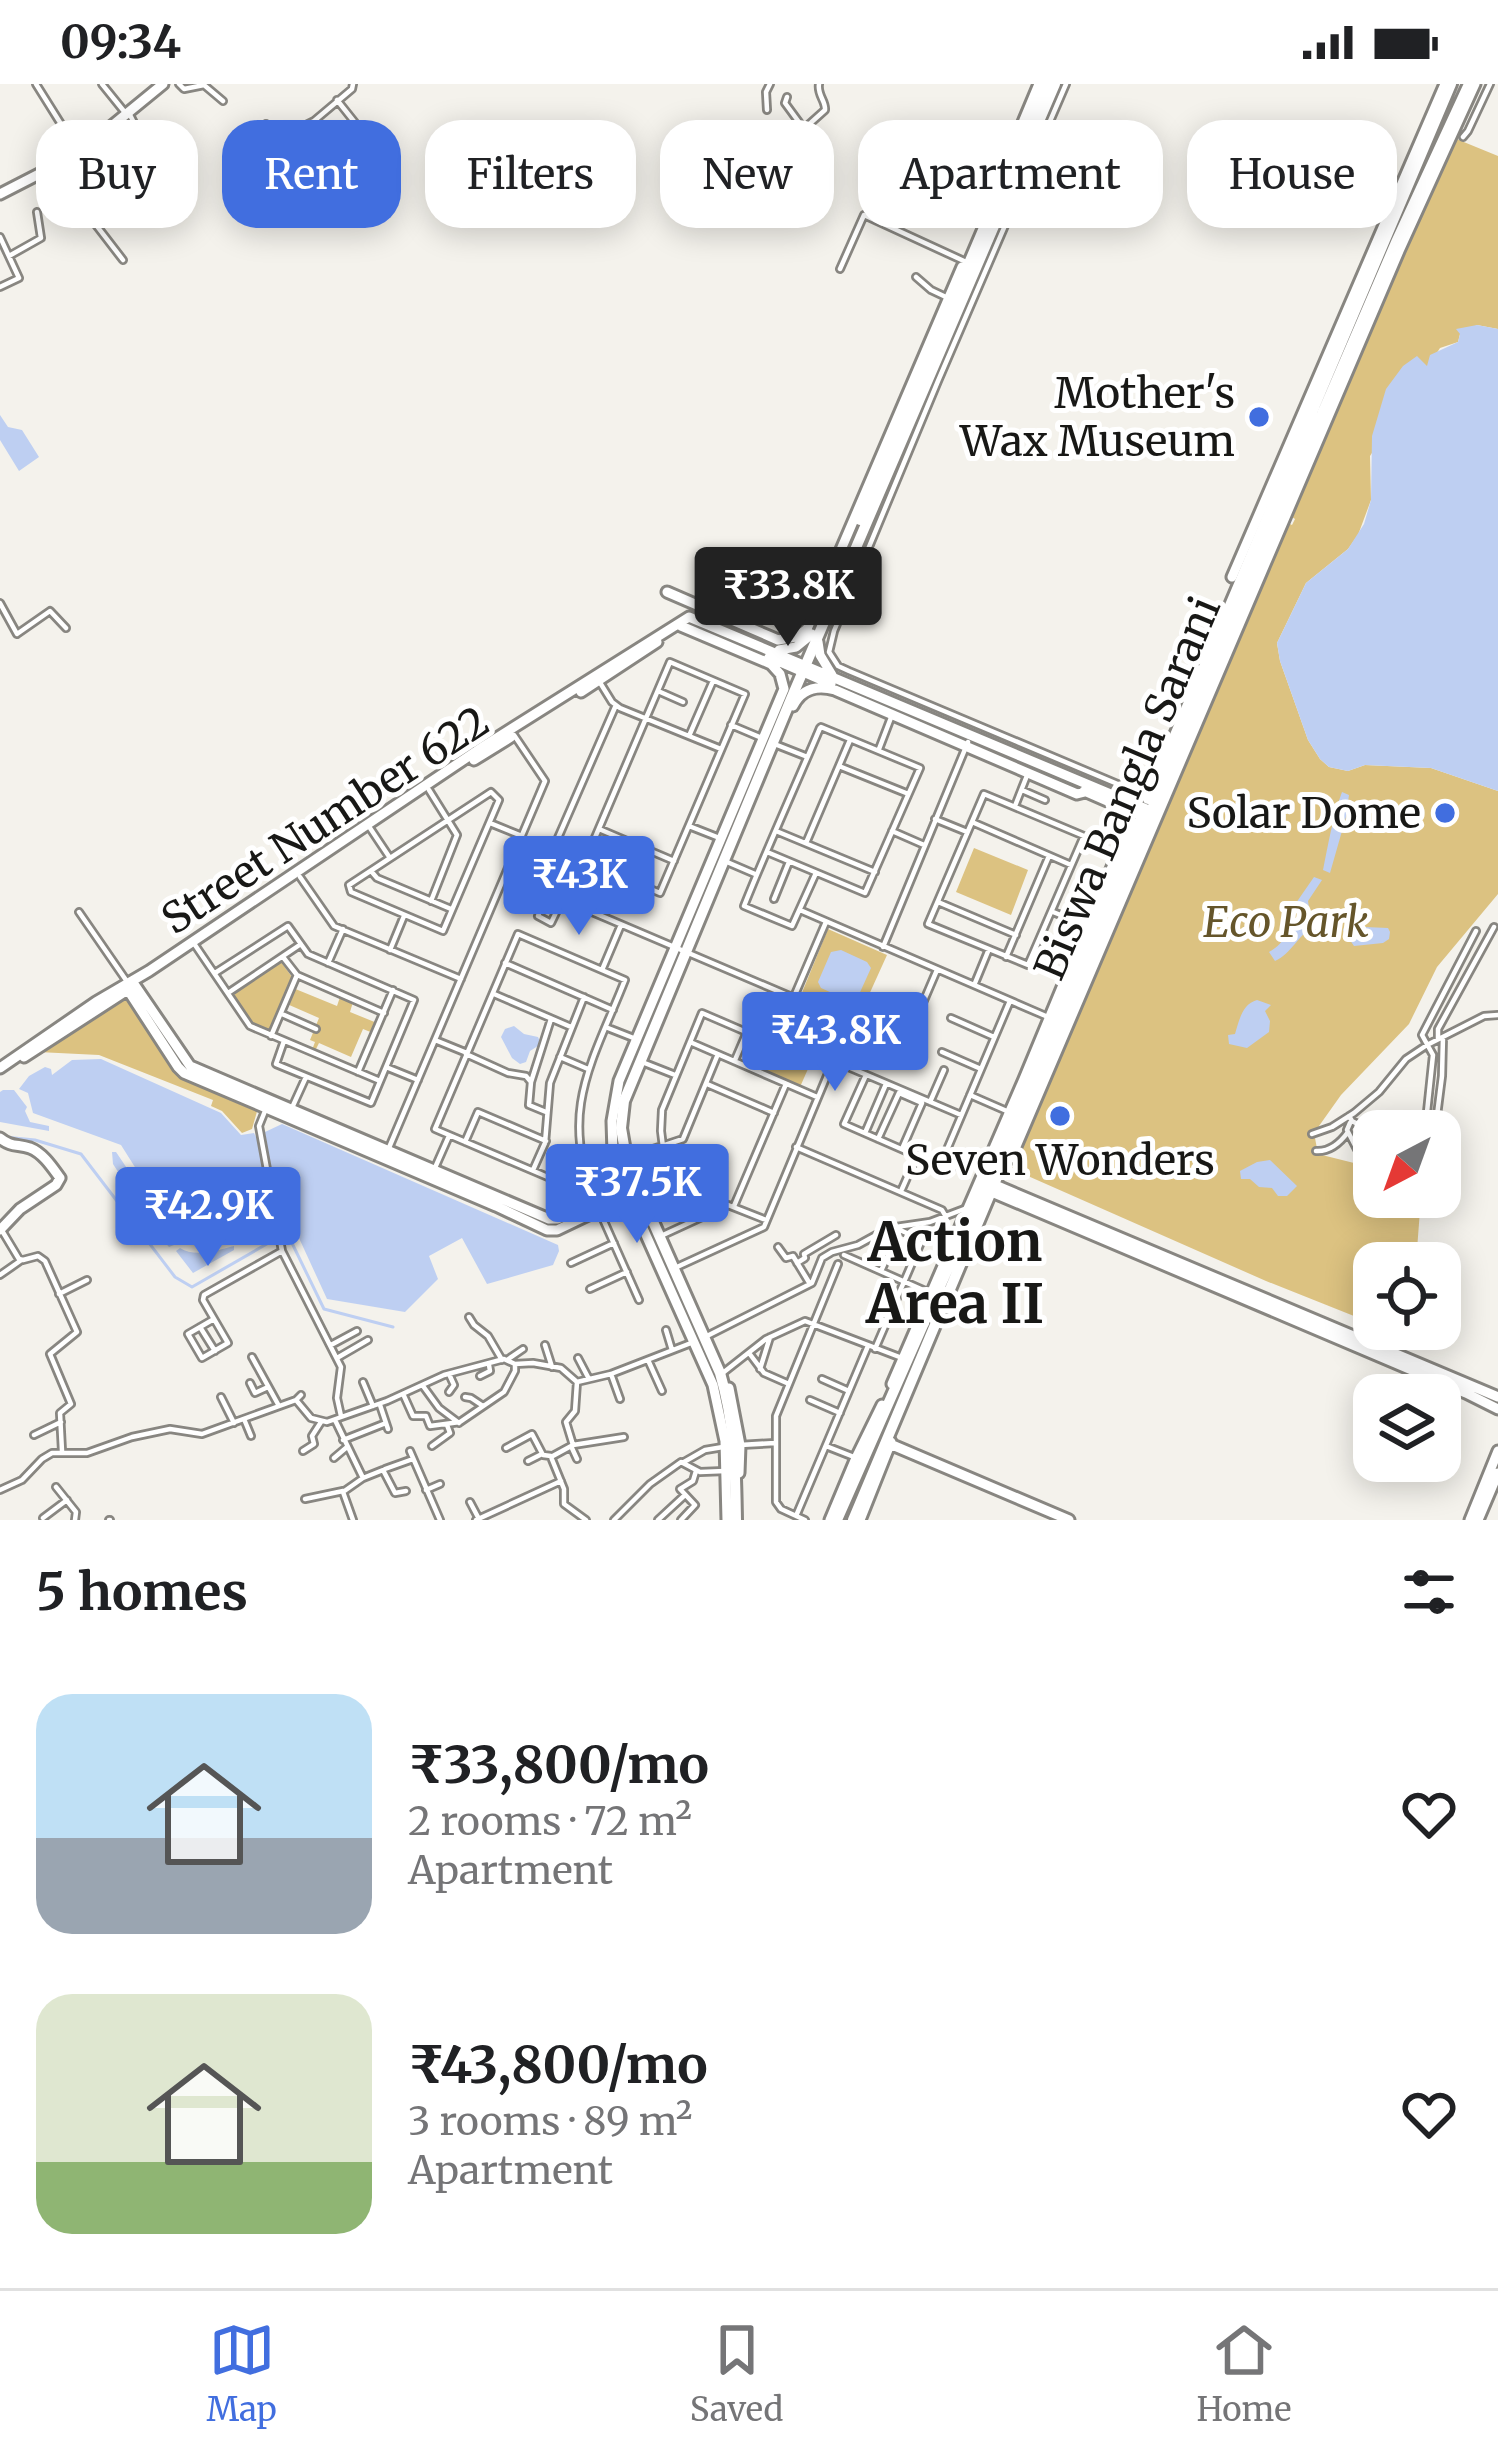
<!DOCTYPE html>
<html lang="en">
<head>
<meta charset="utf-8">
<style>
  :root { --surface:#fff; --page:#f2f2f2; --text:#202124; --muted:#757577; --line:#e0e0e0; --accent:#416edf }
  body { margin:0; font-family:Merriweather,serif; background:var(--page); color:var(--text); height:100vh; display:flex; flex-direction:column; font-size:45px; white-space:nowrap }
  * { box-sizing:border-box; margin:0 }
  p { font-size:39px; color:var(--muted) }
  .icon { flex:none; width:66px; height:66px; fill:none; stroke:currentColor; stroke-width:2; stroke-linecap:round; stroke-linejoin:round }
  .map { position:relative; height:1436px; overflow:hidden }
  .drawer { display:flex; flex-direction:column; background:var(--surface); flex:1 }
  .drawer>* { flex:none }
  .hud { position:absolute; left:36px; top:36px; width:1428px; height:108px; display:flex; gap:24px }
  .needle { width:78px; rotate:221deg }
  .buttons { position:absolute; left:1353px; top:1026px; display:grid; gap:24px }
  .buttons a { display:grid; place-items:center; width:108px; height:108px; border-radius:24px; background:var(--surface); box-shadow:0 6px 30px #0003; font-size:60px }
  .price { position:absolute; translate:-50% -102px; padding:0 27px; border-radius:12px; background:var(--accent); color:#fff; font-size:39px; line-height:78px; filter:drop-shadow(0 3px 6px #0008) }
  .price::after { content:''; position:absolute; left:50%; top:72px; width:36px; height:27px; margin-left:-18px; background:inherit; clip-path:polygon(0 0,100% 0,50% 100%) }
  .price.current { background:#222; color:#fff }
  ul { padding:0; list-style:none }
  li { display:flex; align-items:center; gap:36px; height:300px; padding:0 36px }
  li span { display:grid; place-items:center; flex:none; width:336px; height:240px; border-radius:36px; color:#555 }
  li>.icon { margin-inline-start:auto }
  span .icon { width:144px; height:144px; fill:#fffc; stroke-width:1 }
  li b { font-size:51px }
  h2 { display:flex; justify-content:space-between; align-items:center; height:144px; padding:0 36px; font-size:51px }
  .tag { padding:0 42px; border-radius:36px; background:var(--surface); box-shadow:0 6px 30px #0003; font-size:42px; line-height:108px }
  .tag.current { background:var(--accent); color:#fff }
  .status { display:flex; justify-content:space-between; align-items:center; height:84px; padding:0 60px; background:var(--surface); direction:ltr }
  .status svg { height:33px; fill:currentColor }
  .dock { display:flex; justify-content:space-around; align-items:center; height:168px; border-top:3px solid var(--line); background:var(--surface); font-size:33px; color:var(--muted) }
  .dock a { display:grid; justify-items:center; gap:6px }
  .dock .current { color:var(--accent) }
  .map>svg:first-child { display:block }
</style>
</head>
<body>
<div class="status"><b>09:34</b><svg viewBox="0 0 49 12"><path d="M0 12V9h3v3zM5 12V6h3v6zM10 12V3h3v9zM15 12V0h3v12zM26 1h20v11H26zM47 4h2v5h-2z"/></svg></div>
<div class="map">
<svg width="1498" height="1436" viewBox="0 0 1498 1436">
  <rect width="100%" height="100%" fill="#f4f2ec"/>
  <path fill="#dcc281" d="M1454 54 1498 72V245L1477 241 1460 250 1458 258 1440 264 1370 372 1371 416 1358 451 1348 465 1306 499 1277 559 1280 577 1308 656 1320 675 1329 683 1348 687 1365 681 1431 684 1498 707V810L1437 883 1409 940 1341 1011 1319 1042 1315 1054 1318 1070 1374 1084V1113H1421L1416 1179H1374V1240L1266 1197 1012 1085 1286 438 1292 441 1295 435 1289 431 1408 153Z
    M974 764 1028 786 1011 831 956 808Z
    M828 845 887 871 858 935 801 911Z
    M281 878 292 893 269 947 252 940 232 911Z
    M293 904 337 922 340 913 353 918 350 928 377 939 373 949 363 945 351 973 319 959 315 967 312 966 315 958 310 956 319 934 287 920Z
    M131 906 181 975 258 1024 252 1045 242 1049 222 1027 211 1022 213 1016 99 971 38 968Z
    M779 913 830 935 800 1003 752 982Z"/>
  <path fill="#becff2" d="M1477 241 1498 245V707L1431 684 1365 681 1348 687 1329 683 1320 675 1308 656 1280 577 1277 559 1306 499 1348 465 1364 440 1371 416 1372 352 1386 305 1403 282 1417 272 1427 282 1430 271 1458 258 1460 250 1456 245Z
    M0 331 8 343 22 346 39 373 19 387 0 356Z
    M1342 708 1349 711 1346 733 1330 789 1323 786C1328 761 1333 732 1342 708Z
    M1314 793 1322 796 1308 817 1312 843C1297 853 1292 869 1275 877L1269 868C1285 860 1288 844 1302 835L1297 823 1283 818 1296 819Z
    M1356 836 1365 843 1388 844 1390 848 1389 855 1383 859 1354 862 1343 846 1347 837Z
    M841 866 867 878 871 884 857 915 850 917 821 904 818 898 831 868Z
    M1257 916 1271 921 1265 927 1270 937 1269 948 1247 964 1229 960 1228 951 1235 950C1239 937 1242 920 1257 916Z
    M514 942 524 950 538 953 541 960 530 967 526 978 520 980 512 974 501 953 505 945Z
    M101 975 221 1029 241 1051 254 1049 258 1057 269 1121 260 1134V1146L245 1150 172 1142 121 1061 33 1029 28 1009 19 1005 29 992 45 983 51 985 52 991 72 976Z
    M3 1006H14L27 1023 25 1027 30 1038 49 1042V1047L0 1038V1008Z
    M282 1040 558 1161 559 1167 553 1181 487 1200 462 1154 429 1172 438 1195 405 1228 327 1215 299 1154 279 1146 265 1048Z
    M112 1068H116L170 1148 174 1161 169 1163 159 1152 113 1080Z
    M1270 1076 1297 1102 1287 1112H1278L1272 1104 1259 1103 1250 1095H1241L1240 1087 1257 1078Z
    M234 1162V1166L193 1189 176 1167 180 1164C195 1174 218 1166 234 1162Z"/>
  <g fill="none" stroke-linecap="round" stroke-linejoin="round">
    <path stroke="#becff2" stroke-width="3" d="M4 1053 35 1056 81 1070 175 1193 192 1203 272 1157H276
      M284 1157H291L324 1225 393 1243"/>
    <defs>
      <path id="street" d="M36 0 76 64
        M102 0 127 31
        M179 0 184 5 204 1 223 17
        M1066 0 938 297 834 547 829 568 838 582 849 587 1120 701C1133 704 1148 701 1154 688
        M787 13 785 19 804 45
        M767 26 766 8 770 0
        M129 29 155 80 146 89
        M266 40 280 54 314 37 352 5 353 0
        M296 46 323 78 364 50 337 16
        M99 51 118 85 141 103 116 125
        M1463 53 1468 47 1490 0
        M117 83 127 75 131 76 152 96 141 103
        M53 85 123 176
        M730 103 786 61 825 26C826 17 817 11 819 0
        M0 153 19 194 0 203
        M9 172 41 154 37 128
        M840 185 864 131 964 177
        M916 193 931 206 948 214
        M0 519 17 550 50 527 66 544
        M599 597 612 618 620 624 721 665
        M658 607 683 618
        M731 641 764 655
        M689 652 713 597
        M777 661 805 672
        M879 665 892 631
        M839 682 906 709
        M429 706 457 751 431 817
        M1022 706 1045 716
        M491 708 499 716 443 847 351 808 349 801Z
        M984 710 1084 752 1028 881 928 840Z
        M1015 722 1028 689
        M935 735 967 748
        M972 738 1071 781
        M490 739 522 752
        M689 742 722 755
        M370 744 390 774
        M599 745 674 777
        M776 747 875 788
        M892 747 924 761
        M806 759 850 656
        M767 768 865 809 920 684 821 643 820 644C795 703 768 762 744 822L792 842 816 789
        M585 777 670 578 745 610 660 809 555 765 554 763 616 621
        M727 778 755 790
        M371 787 377 794 451 825
        M505 791 900 959 907 956 937 886
        M300 793 334 842 461 895
        M547 809 538 832 551 839 562 816
        M553 810 570 771
        M774 815 789 778
        M938 818 1016 851
        M800 826 1048 933
        M79 828 128 899
        M1053 828 1086 841
        M195 861 250 942 380 997
        M883 863 968 658
        M390 866 404 832
        M283 873 297 891 384 929
        M1006 873 1049 772
        M328 879 343 845
        M505 879 613 926
        M602 886 621 841
        M215 889 288 842 308 870 414 916 371 1019 276 980 284 957
        M975 899 989 865
        M228 909 301 860
        M494 910 571 943
        M793 915 826 838
        M282 930 316 945
        M951 934 994 953
        M608 944 636 955
        M271 952 297 891
        M1438 955V945L1494 843
        M435 956 467 969
        M690 958 817 1013
        M942 968 981 985
        M466 970 508 989 526 992 531 998 529 1021 546 1028
        M560 973 588 985
        M735 976 747 948
        M834 977 961 1031
        M642 978 675 991
        M386 983 418 996
        M358 988 393 906
        M866 991 844 1040 940 1082 1010 917
        M531 998 551 935
        M707 1000 774 1029
        M970 1011 1009 1028
        M930 1018 944 986
        M291 1026 306 993
        M265 1027 259 1042 282 1167 341 1283 337 1314 341 1332
        M1349 1032 1352 1037 1365 1044 1374 1063
        M1350 1039 1347 1046 1360 1071
        M1425 1047 1433 971 1422 951 1476 847
        M1435 1047 1442 992 1443 953
        M865 1049 886 1000
        M1312 1050 1332 1043 1354 1029 1379 1008 1406 975 1427 961 1484 932 1498 931
        M878 1055 899 1009 922 1019 902 1065
        M465 1058 478 1028 546 1057
        M796 1063 942 1126 946 1133
        M388 1066 545 697 514 651
        M1316 1067C1330 1068 1340 1059 1348 1048
        M629 1073 683 1055 718 970
        M941 1080 953 1084
        M583 1084 550 1094 435 1045 518 850 625 896C593 977 558 1027 595 1116
        M434 1086 449 1052
        M533 1086 545 1059 550 999 584 913
        M902 1105 917 1071
        M734 1122 786 1000
        M599 1126 639 1216
        M694 1136 663 1063 661 1047 662 1026 702 929 760 954
        M1 1145 19 1175 23 1176 38 1172 45 1177 77 1248 50 1270 71 1320 60 1329 62 1367
        M663 1151 728 1121 766 1136
        M778 1163 786 1174 793 1172 810 1200
        M844 1171 930 1209
        M571 1179 614 1159
        M797 1179 805 1174 804 1170 836 1151
        M677 1183 764 1143 849 939
        M881 1187 901 1143
        M0 1191 20 1177
        M590 1205 627 1188
        M59 1210 87 1196
        M469 1233 474 1241 488 1252 502 1276
        M214 1235 188 1250 202 1274 228 1259 203 1216 204 1211 282 1167
        M200 1243 215 1267
        M666 1246 672 1266
        M707 1252 812 1199 822 1174 832 1168 858 1161 889 1144 930 1138 967 1124
        M331 1261 357 1247
        M545 1261 552 1283
        M875 1265 922 1156 900 1146
        M749 1269 764 1289 789 1300
        M252 1273 279 1322
        M337 1274 368 1256
        M578 1274 589 1295
        M507 1276 523 1265
        M648 1276 662 1307
        M760 1285 770 1253
        M724 1288 766 1255 805 1237 902 1274
        M449 1290 454 1301 449 1308
        M611 1290 620 1315
        M480 1292 490 1287 489 1281
        M822 1295 849 1307
        M363 1298 373 1322
        M577 1298 611 1290 691 1259
        M250 1299 255 1309 268 1303
        M423 1302 439 1324 459 1339
        M404 1312 413 1332H426L430 1342 460 1338 504 1308 515 1287V1280
        M221 1313 234 1339
        M465 1313 471 1314 483 1322
        M296 1316 311 1334 327 1338 387 1317 444 1291 504 1275 515 1280 533 1279 561 1284 577 1298 575 1327 566 1338 573 1361 551 1373 564 1405V1420L586 1436
        M810 1316 840 1329
        M380 1321 388 1345
        M244 1335 251 1352
        M335 1336 363 1394
        M34 1351 61 1338
        M343 1356 386 1339
        M573 1361 624 1353
        M740 1361 775 1359
        M432 1362 450 1349 447 1341
        M571 1362 577 1375
        M826 1362 854 1373
        M506 1364 532 1350 543 1371 551 1372
        M303 1367 314 1360 312 1352 321 1338
        M410 1367 440 1436
        M334 1374 347 1363
        M528 1377 542 1370
        M684 1378 705 1366 723 1363
        M385 1385 413 1375
        M56 1403 76 1428 75 1436
        M0 1406 22 1396 42 1375 52 1369H87L132 1353 170 1345 202 1350 296 1316 301 1311
        M426 1406 440 1400
        M305 1415 343 1407
        M470 1418 479 1435
        M796 1432 868 1262
        M43 1434 67 1416
        M109 1436H110
        M353 1436 343 1408 363 1394 383 1386 395 1409 406 1407
        M476 1436 561 1397
        M614 1436 650 1400 681 1378 700 1388 725 1387
        M658 1436 685 1411
        M681 1436 695 1421 680 1405 693 1397 696 1387
        M805 1436 781 1425 776 1418V1332L838 1180"/>
      <path id="secondary" d="M1001 91 1039 0
        M0 110 39 90 84 58 108 45 163 0
        M1232 493 1445 0
        M667 508 778 556 796 553 807 545 962 183
        M681 542 771 580 780 590 784 605 619 997 612 1037 613 1069 625 1104 713 1301 725 1357 727 1436
        M818 558 820 571 832 591
        M779 566 796 563 812 550
        M769 573 831 600
        M581 608 657 558
        M793 622C802 604 817 601 835 606L1077 710 1085 708
        M474 676 511 653
        M1084 707 1148 735
        M1120 712 1137 711 1154 699
        M132 897 190 982 549 1135H558L631 1102
        M126 903 178 983 184 989 496 1122 547 1146H557L628 1112
        M24 973 126 907
        M0 984 96 918 149 887 484 662 689 533 1151 727
        M0 1054C11 1063 17 1060 30 1064 43 1069 52 1083 60 1094L56 1101 20 1125 0 1146
        M1011 1074 1399 167 1475 0
        M995 1101 1498 1313
        M992 1108 1466 1309 1498 1325
        M892 1300 1024 995 1129 742
        M729 1304 740 1361 739 1389
        M890 1360 1069 1436
        M830 1436 856 1374 882 1321
        M860 1436 891 1358
        M1470 1436 1498 1367
        M1478 1436 1498 1389"/>
      <path id="primary" d="M860 436 1045 0
        M1148 715 1451 0
        M736 1436C735 1383 735 1340 720 1289L627 1079 621 1044 624 1017 791 615 1055 0
        M837 1436 986 1098 1139 738
        M853 1436 1151 727 1397 156 1469 0"/>
    </defs>
    <use href="#street" stroke="#888681" stroke-width="10"/>
    <use href="#secondary" stroke="#888681" stroke-width="15"/>
    <use href="#primary" stroke="#888681" stroke-width="16"/>
    <use href="#street" stroke="#fff" stroke-width="4.5"/>
    <use href="#secondary" stroke="#fff" stroke-width="9"/>
    <use href="#primary" stroke="#fff" stroke-width="10"/>
  </g>
  <g fill="#416edf" stroke="#fff" stroke-width="4.5">
    <circle cx="1259" cy="333" r="12"/>
    <circle cx="1445" cy="729" r="12"/>
    <circle cx="1060" cy="1032" r="12"/>
  </g>
  <g text-anchor="middle" stroke-width="10" stroke-linejoin="round" paint-order="stroke">
    <g font-size="42" fill="#181816" stroke="#fff" text-anchor="end">
      <text x="1235" y="324">Mother's<tspan x="1235" dy="48">Wax Museum</tspan></text>
      <text x="1421" y="744">Solar Dome</text>
      <text x="1060" y="1091" text-anchor="middle">Seven Wonders</text>
    </g>
    <g font-size="42" fill="#181816" stroke="#fff">
      <text transform="translate(1127 704) rotate(-67)" y="15">Biswa Bangla Sarani</text>
      <text transform="translate(325 736) rotate(-33)" y="15">Street Number 622</text>
    </g>
    <g font-size="42" font-style="italic" fill="#65552a" stroke="#fff">
      <text x="1286" y="853">Eco Park</text>
    </g>
    <g font-size="54" font-weight="bold" fill="#181816" stroke="#fff">
      <text x="955" y="1177">Action<tspan x="955" dy="62">Area II</tspan></text>
    </g>
  </g>
</svg>
<div class="buttons">
<a><svg class="needle" viewBox="-14 -14 28 28"><path d="M0-13l5 13h-10z" fill="#e53935"/><path d="M0 13l5-13h-10z" fill="#757577"/></svg></a>
<a><svg class="icon" aria-label="locate" viewBox="0 0 24 24"><circle cx="12" cy="12" r="6"/><path d="M12 2v4M12 18v4M2 12h4M18 12h4"/></svg></a>
<a><svg class="icon" aria-label="layers" viewBox="0 0 24 24"><path d="M12 4l9 5-9 5-9-5zM3 14l9 5 9-5"/></svg></a>
</div>
<b class="price current" style="left:788px;top:565px">₹33.8K</b>
<b class="price" style="left:579px;top:854px">₹43K</b>
<b class="price" style="left:835px;top:1010px">₹43.8K</b>
<b class="price" style="left:637px;top:1162px">₹37.5K</b>
<b class="price" style="left:208px;top:1185px">₹42.9K</b>
<div class="hud">
<a class="tag">Buy</a>
<a class="tag current">Rent</a>
<a class="tag">Filters</a>
<a class="tag">New</a>
<a class="tag">Apartment</a>
<a class="tag">House</a>
</div>
</div>
<section class="drawer">
<h2>5 homes<svg class="icon" aria-label="filters" viewBox="0 0 24 24"><path d="M4 7h16M4 17h16"/><circle cx="9" cy="7" r="2"/><circle cx="15" cy="17" r="2"/></svg></h2>
<ul>
<li><span style="background:linear-gradient(#bfe0f5 60%,#9aa5b1 0)"><svg class="icon" aria-label="home" viewBox="0 0 24 24"><path d="M3 11l9-7 9 7M6 9v11h12V9"/></svg></span><div><b>₹33,800/mo</b><p>2 rooms · 72 m²</p><p>Apartment</p></div><svg class="icon" aria-label="heart" viewBox="0 0 24 24"><path d="M12 20l-8-8c-3-5 5-10 8-4 3-6 11-1 8 4z"/></svg></li>
<li><span style="background:linear-gradient(#dfe7d0 70%,#8fb573 0)"><svg class="icon" aria-label="home" viewBox="0 0 24 24"><path d="M3 11l9-7 9 7M6 9v11h12V9"/></svg></span><div><b>₹43,800/mo</b><p>3 rooms · 89 m²</p><p>Apartment</p></div><svg class="icon" aria-label="heart" viewBox="0 0 24 24"><path d="M12 20l-8-8c-3-5 5-10 8-4 3-6 11-1 8 4z"/></svg></li>
</ul>
</section>
<nav class="dock">
<a class="current"><svg class="icon" aria-label="map" viewBox="0 0 24 24"><path d="M3 6l6-2 6 2 6-2v14l-6 2-6-2-6 2zM9 4v14M15 6v14"/></svg>Map</a>
<a><svg class="icon" aria-label="saved" viewBox="0 0 24 24"><path d="M7 4h10v16l-5-4-5 4z"/></svg>Saved</a>
<a><svg class="icon" aria-label="home" viewBox="0 0 24 24"><path d="M3 11l9-7 9 7M6 9v11h12V9"/></svg>Home</a>
</nav>
</body>
</html>
